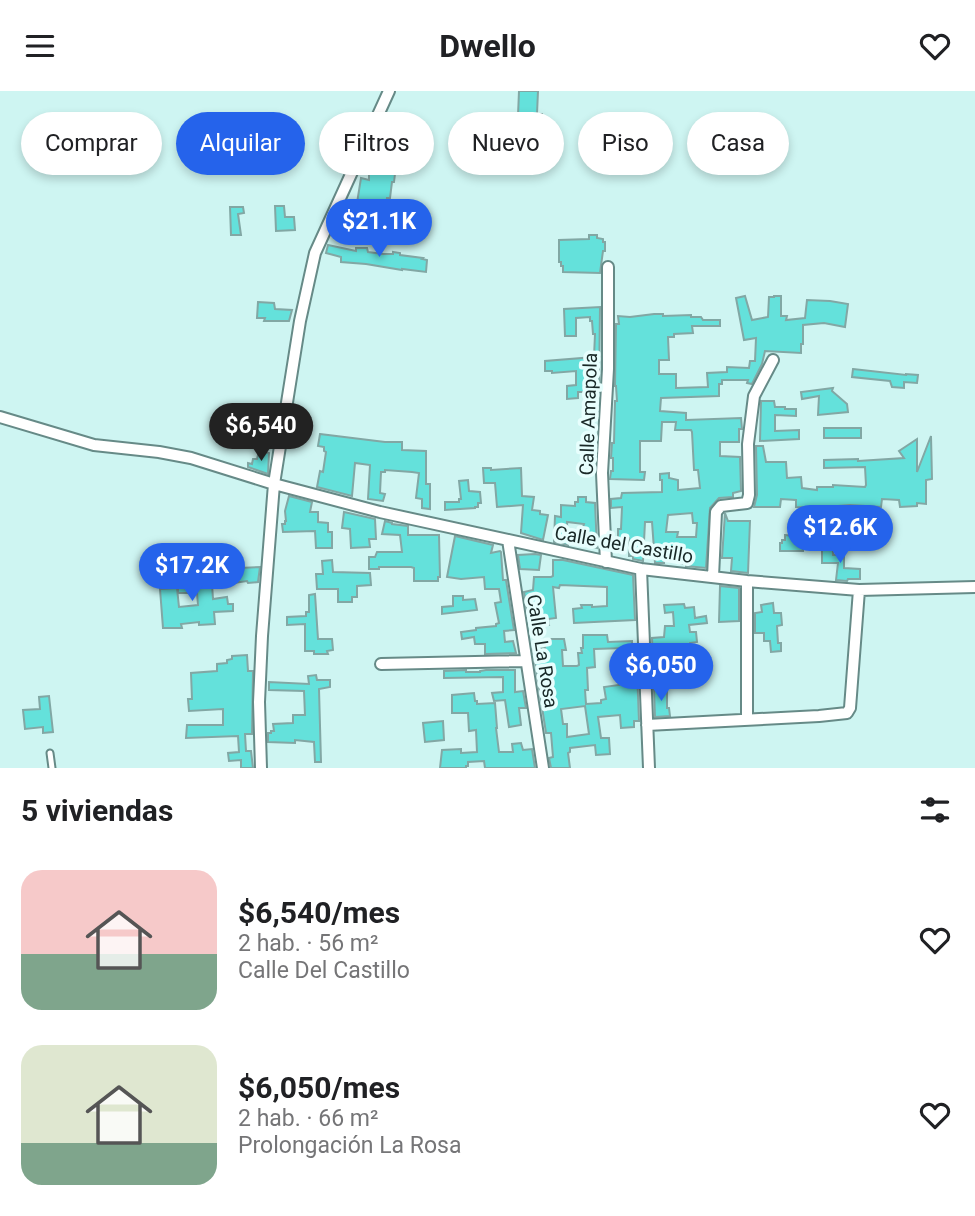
<!DOCTYPE html>
<html lang="es">
<head>
<meta charset="utf-8">
<style>
  :root { --surface:#fff; --page:#f2f2f2; --text:#202124; --muted:#757577; --accent:#2563eb }
  body { margin:0; font-family:Roboto,sans-serif; background:var(--page); color:var(--text); height:100vh; display:flex; flex-direction:column; font-size:26px; white-space:nowrap }
  * { box-sizing:border-box; margin:0 }
  p { font-size:23px; color:var(--muted) }
  .icon { flex:none; width:38px; height:38px; fill:none; stroke:currentColor; stroke-width:2; stroke-linecap:round; stroke-linejoin:round }
  .map { position:relative; height:677px; overflow:hidden }
  .drawer { display:flex; flex-direction:column; background:var(--surface); flex:1 }
  .drawer>* { flex:none }
  .hud { position:absolute; left:21px; top:21px; width:934px; height:63px; display:flex; gap:14px }
  .price { position:absolute; translate:-50% -60px; padding:0 16px; border-radius:24px; background:var(--accent); color:#fff; font-size:23px; line-height:46px; filter:drop-shadow(0 2px 4px #0008) }
  .price::after { content:''; position:absolute; left:50%; top:42px; width:21px; height:16px; margin-left:-10px; background:inherit; clip-path:polygon(0 0,100% 0,50% 100%) }
  .price.current { background:#222; color:#fff }
  ul { padding:0; list-style:none }
  li { display:flex; align-items:center; gap:21px; height:175px; padding:0 21px }
  li span { display:grid; place-items:center; flex:none; width:196px; height:140px; border-radius:21px; color:#555 }
  li>.icon { margin-inline-start:auto }
  span .icon { width:84px; height:84px; fill:#fffc; stroke-width:1 }
  li b { font-size:30px }
  h2 { display:flex; justify-content:space-between; align-items:center; height:84px; padding:0 21px; font-size:30px }
  .tag { padding:0 24px; border-radius:32px; background:var(--surface); box-shadow:0 4px 10px #0003; font-size:24px; line-height:63px }
  .tag.current { background:var(--accent); color:#fff }
  header { display:flex; justify-content:space-between; align-items:center; height:91px; padding:0 21px; background:var(--surface); font-size:32px; font-weight:700 }
  .map>svg:first-child { display:block }
</style>
</head>
<body>
<header><svg class="icon" aria-label="menu" viewBox="0 0 24 24"><path d="M4 6h16M4 12h16M4 18h16"/></svg>Dwello<svg class="icon" aria-label="heart" viewBox="0 0 24 24"><path d="M12 20l-8-8c-3-5 5-10 8-4 3-6 11-1 8 4z"/></svg></header>
<div class="map">
<svg width="975" height="677" viewBox="0 0 975 677">
  <rect width="100%" height="100%" fill="#cef5f2"/>
  <path fill="#64e1db" stroke="#82a7a4" stroke-width="2" fill-rule="evenodd" d="M519 0H538L537 23H542L541 38 533 37V33L524 31 525 26 518 25Z
    M369 80 395 83 394 91H392L390 107H387L386 115 365 112 364 122 343 121 347 110 357 112 361 87 369 89Z
    M275 115H284L285 126H294L295 139 276 140Z
    M230 116H243L244 122 238 123 241 144H231Z
    M589 144H597V147L603 148V151H605V160H603L600 182 563 181V175H561V171H559V149L589 148Z
    M328 154 356 160V157H367L368 161 383 163H393V161L400 162V164L423 167 422 168 427 169 426 181 402 178V179L366 173 341 171V166L326 162Z
    M745 205 752 229 768 226 769 206H774V205H781V225H787L786 229 805 227 807 209 830 210 848 213 845 236 824 232 803 234V253H801V262L765 260 762 273 752 293 747 292 748 289H722V293H719V305L661 307 660 320 686 322V329L741 327 742 338H739V351H720V365L740 366 741 400 733 402V406L719 407 710 417 706 477 686 475V473L679 472 680 463H678V461L663 460 664 472H655L652 431H645L643 470 633 468V465H629V447H618V438H621L622 416 611 417V408L621 407 622 402 662 401V389H660V383L669 382V387L678 389V399L700 397 698 379H694L692 341 691 339H675L676 331H662L661 350H640V381H645L644 389 610 388 611 380H613V367H611L612 352H614L615 310H617L616 295H615L616 233H619L618 225 630 226 654 223H663V225L691 224V226H701L703 229H720V235H692L693 242 674 243V246H668L669 269H659V283H676V297L708 296 707 282 727 281V276L749 277 750 270H755L756 247 744 249 736 207ZM692 422 693 432H697L696 446H677L678 441H666L668 424Z
    M258 211 274 212 275 218 292 219 289 230H264L265 227H257Z
    M600 216 599 301H578V307L567 308V295L576 294V280L552 282V280H545V270L594 266 595 243H593L592 230H590V226L576 227V245H565L564 218Z
    M853 278 906 284V283L918 284 917 292 904 291V297L892 296 890 290 852 286Z
    M833 297 832 300 847 313 848 321 818 324 819 305 802 308 801 301Z
    M761 310H774L775 316H785V318H796V325L775 324V340L799 339V348L760 350Z
    M824 337H861V347H824Z
    M320 343 385 351H402V359L426 360V393H430V418L422 417V408L416 407 419 382 412 381 385 379V381H381L380 402 385 403 383 410 368 408 370 374 355 372 352 405 317 396 320 380 323 381 326 361 324 360V356L318 355Z
    M931 345 932 388 926 389V413L917 412V415L900 416 899 409 882 408 881 416 850 414 814 417 796 416V409L781 408 780 416H754L757 404 756 355H763L766 371H786L787 387 801 386 802 397 817 399V396H833V394L865 396 866 394 865 376 824 377V369L858 368V370L904 367 899 360 917 348V381Z
    M259 360 269 362 268 383 248 376V372L252 373 253 368H257Z
    M483 377H491V379L521 377 522 405 534 406 532 419 540 420V423L548 424 543 449 521 442 523 414 497 416 495 392H484Z
    M468 389 469 400 480 401 481 412H478V416H475V417L445 419V411H459V408H461L459 390Z
    M289 405 312 411 310 421H318V431L328 432V441H332V457H316L315 440 283 441 282 433H285V430H286L285 420Z
    M578 406H586V411L595 412 597 457 593 456 594 453 590 452V450H587L588 445 585 444 586 437 583 436 584 433 567 431 568 454 554 451 555 425 561 426V414L575 415V411H578Z
    M344 421 375 428 376 448H369L370 456 351 457 350 438 342 437Z
    M725 422 728 430H750L748 482 731 480 732 467H722Z
    M385 430 392 432V433L408 435V444H439L440 486H438V490H414V477L411 476H379V478H369V466H375L377 461H402L400 444 382 443Z
    M785 444 794 445V449H803V460H780V452H782V449H785Z
    M455 445 493 454 491 462 500 460 501 461 503 489H506L514 539 504 540 505 551 513 550 516 562 485 563V553H475L474 546 462 548 461 541 476 539V537L496 535V533L499 532 495 512 501 511 499 498H485L484 486 461 488 447 486Z
    M840 457H844V477L860 478V488H848L847 490 836 489 838 472H822V458H833V464H839Z
    M535 463 541 464 539 479 520 478 518 464Z
    M332 469 333 481 370 482 371 494 357 495V506H352V511H338V498H317L316 483H323L322 470Z
    M553 469H563L633 484 635 529 574 532 573 518 582 517 581 514H592V516L607 515V496L560 494 559 497 553 496 556 527 548 528 549 534 532 536 527 520 524 501 533 499 534 486H551L553 485Z
    M230 472H239V477L260 476 258 491 248 492 247 490 233 492V486H230Z
    M190 476H198V486H216V493H212L213 508 227 506 228 513H233V520L214 521 215 533 199 534V531L181 533 182 537H163L160 498 177 497 179 516 198 514 197 502H178V495L189 494Z
    M720 495 739 497V530L719 531Z
    M315 503 318 548H332L333 559 327 560 328 563H314V560H305V533L287 534V526L306 525V521H309V504Z
    M453 505H463V509L475 508 477 519 442 523V516L453 515Z
    M773 512 774 522H781L782 534 777 535 778 552H781V560L771 561 770 550H764V542H755V522L762 521 761 514Z
    M684 513 685 517 694 516 695 527 706 525 707 532 689 534 690 541H696L697 551 690 552 691 569 653 571 652 547 664 546 665 535H674L673 521 665 522 664 514Z
    M583 544H607L608 551 632 550V557H636L637 566 636 564H625V557L594 558 595 576 587 577 588 599H585L586 613 601 612V609L606 608 604 596 619 594 618 590H621V581L637 580 639 630H634V636L621 637 620 624 598 626 601 647H609L610 663 596 664 595 654 570 657V661L568 662 570 677H551L549 667 553 666 551 642H546L533 558 545 557 544 548H564L566 559H562L563 575H577L579 574 578 562H582L581 557H583ZM585 615 589 643 567 646V633H563L561 618Z
    M247 564 248 580H253L252 643H245L246 660H251L253 677H241V669L229 670 228 662 239 661 238 645 186 647 187 634H223V618L189 620 188 608H192L191 582 217 580V573L227 572V569L232 568V565Z
    M466 579V581H480V580L486 579H515V601L523 600 526 617H519L521 634 509 636 505 609 494 610 492 602 503 601V586L444 587V580Z
    M316 584 317 589H330V596L319 598 321 671H315L314 651 295 649V652L268 651V642H271V640H274L273 633 293 632V624H305L304 600 269 599V591L309 593 308 585Z
    M654 598H667V617H669L670 625 655 626Z
    M474 602 475 610H477V613L495 612 497 637H496L499 661H513L512 653 521 652 523 659 532 658 535 677H485L484 670 468 671V675H466V677H440L442 659 461 658V662L477 661 476 639 469 640 468 622H452V604Z
    M49 605 53 641 43 642V636L25 638 23 619 40 618 39 606Z
    M443 630 444 649 425 651 423 632Z"/>
  <g fill="none" stroke-linecap="round" stroke-linejoin="round">
    <defs>
      <path id="service" d="M50 662 52 677"/>
      <path id="minor" d="M0 326 94 354 159 361 191 367 274 393 380 421 641 478 747 490 859 499 975 496
        M508 449 543 677
        M606 471 602 382 608 278V176
        M641 478 649 677
        M713 486 716 421 721 415 747 412 749 404 748 353 754 305 773 269
        M381 573 526 570
        M747 629V490
        M647 634 819 625 847 622 850 617 859 499
        M261 677 259 611 262 545 274 393 300 230 315 162 389 0"/>
    </defs>
    <use href="#service" stroke="#668a87" stroke-width="9"/>
    <use href="#minor" stroke="#668a87" stroke-width="14"/>
    <use href="#service" stroke="#fff" stroke-width="5"/>
    <use href="#minor" stroke="#fff" stroke-width="10"/>
  </g>
  <g text-anchor="middle" stroke-width="7" stroke-linejoin="round" paint-order="stroke">
    <g font-size="19" fill="#182726" stroke="#e7fefd">
      <text transform="translate(588 323) rotate(-88)" y="7">Calle Amapola</text>
      <text transform="translate(624 453) rotate(10)" y="7">Calle del Castillo</text>
      <text transform="translate(543 560) rotate(81)" y="7">Calle La Rosa</text>
    </g>
  </g>
</svg>
<b class="price" style="left:379px;top:168px">$21.1K</b>
<b class="price current" style="left:261px;top:372px">$6,540</b>
<b class="price" style="left:840px;top:474px">$12.6K</b>
<b class="price" style="left:192px;top:512px">$17.2K</b>
<b class="price" style="left:661px;top:612px">$6,050</b>
<div class="hud">
<a class="tag">Comprar</a>
<a class="tag current">Alquilar</a>
<a class="tag">Filtros</a>
<a class="tag">Nuevo</a>
<a class="tag">Piso</a>
<a class="tag">Casa</a>
</div>
</div>
<section class="drawer">
<h2>5 viviendas<svg class="icon" aria-label="filters" viewBox="0 0 24 24"><path d="M4 7h16M4 17h16"/><circle cx="9" cy="7" r="2"/><circle cx="15" cy="17" r="2"/></svg></h2>
<ul>
<li><span style="background:linear-gradient(#f6c9c9 60%,#7fa58c 0)"><svg class="icon" aria-label="home" viewBox="0 0 24 24"><path d="M3 11l9-7 9 7M6 9v11h12V9"/></svg></span><div><b>$6,540/mes</b><p>2 hab. · 56 m²</p><p>Calle Del Castillo</p></div><svg class="icon" aria-label="heart" viewBox="0 0 24 24"><path d="M12 20l-8-8c-3-5 5-10 8-4 3-6 11-1 8 4z"/></svg></li>
<li><span style="background:linear-gradient(#dfe7d0 70%,#7fa58c 0)"><svg class="icon" aria-label="home" viewBox="0 0 24 24"><path d="M3 11l9-7 9 7M6 9v11h12V9"/></svg></span><div><b>$6,050/mes</b><p>2 hab. · 66 m²</p><p>Prolongación La Rosa</p></div><svg class="icon" aria-label="heart" viewBox="0 0 24 24"><path d="M12 20l-8-8c-3-5 5-10 8-4 3-6 11-1 8 4z"/></svg></li>
</ul>
</section>
</body>
</html>
